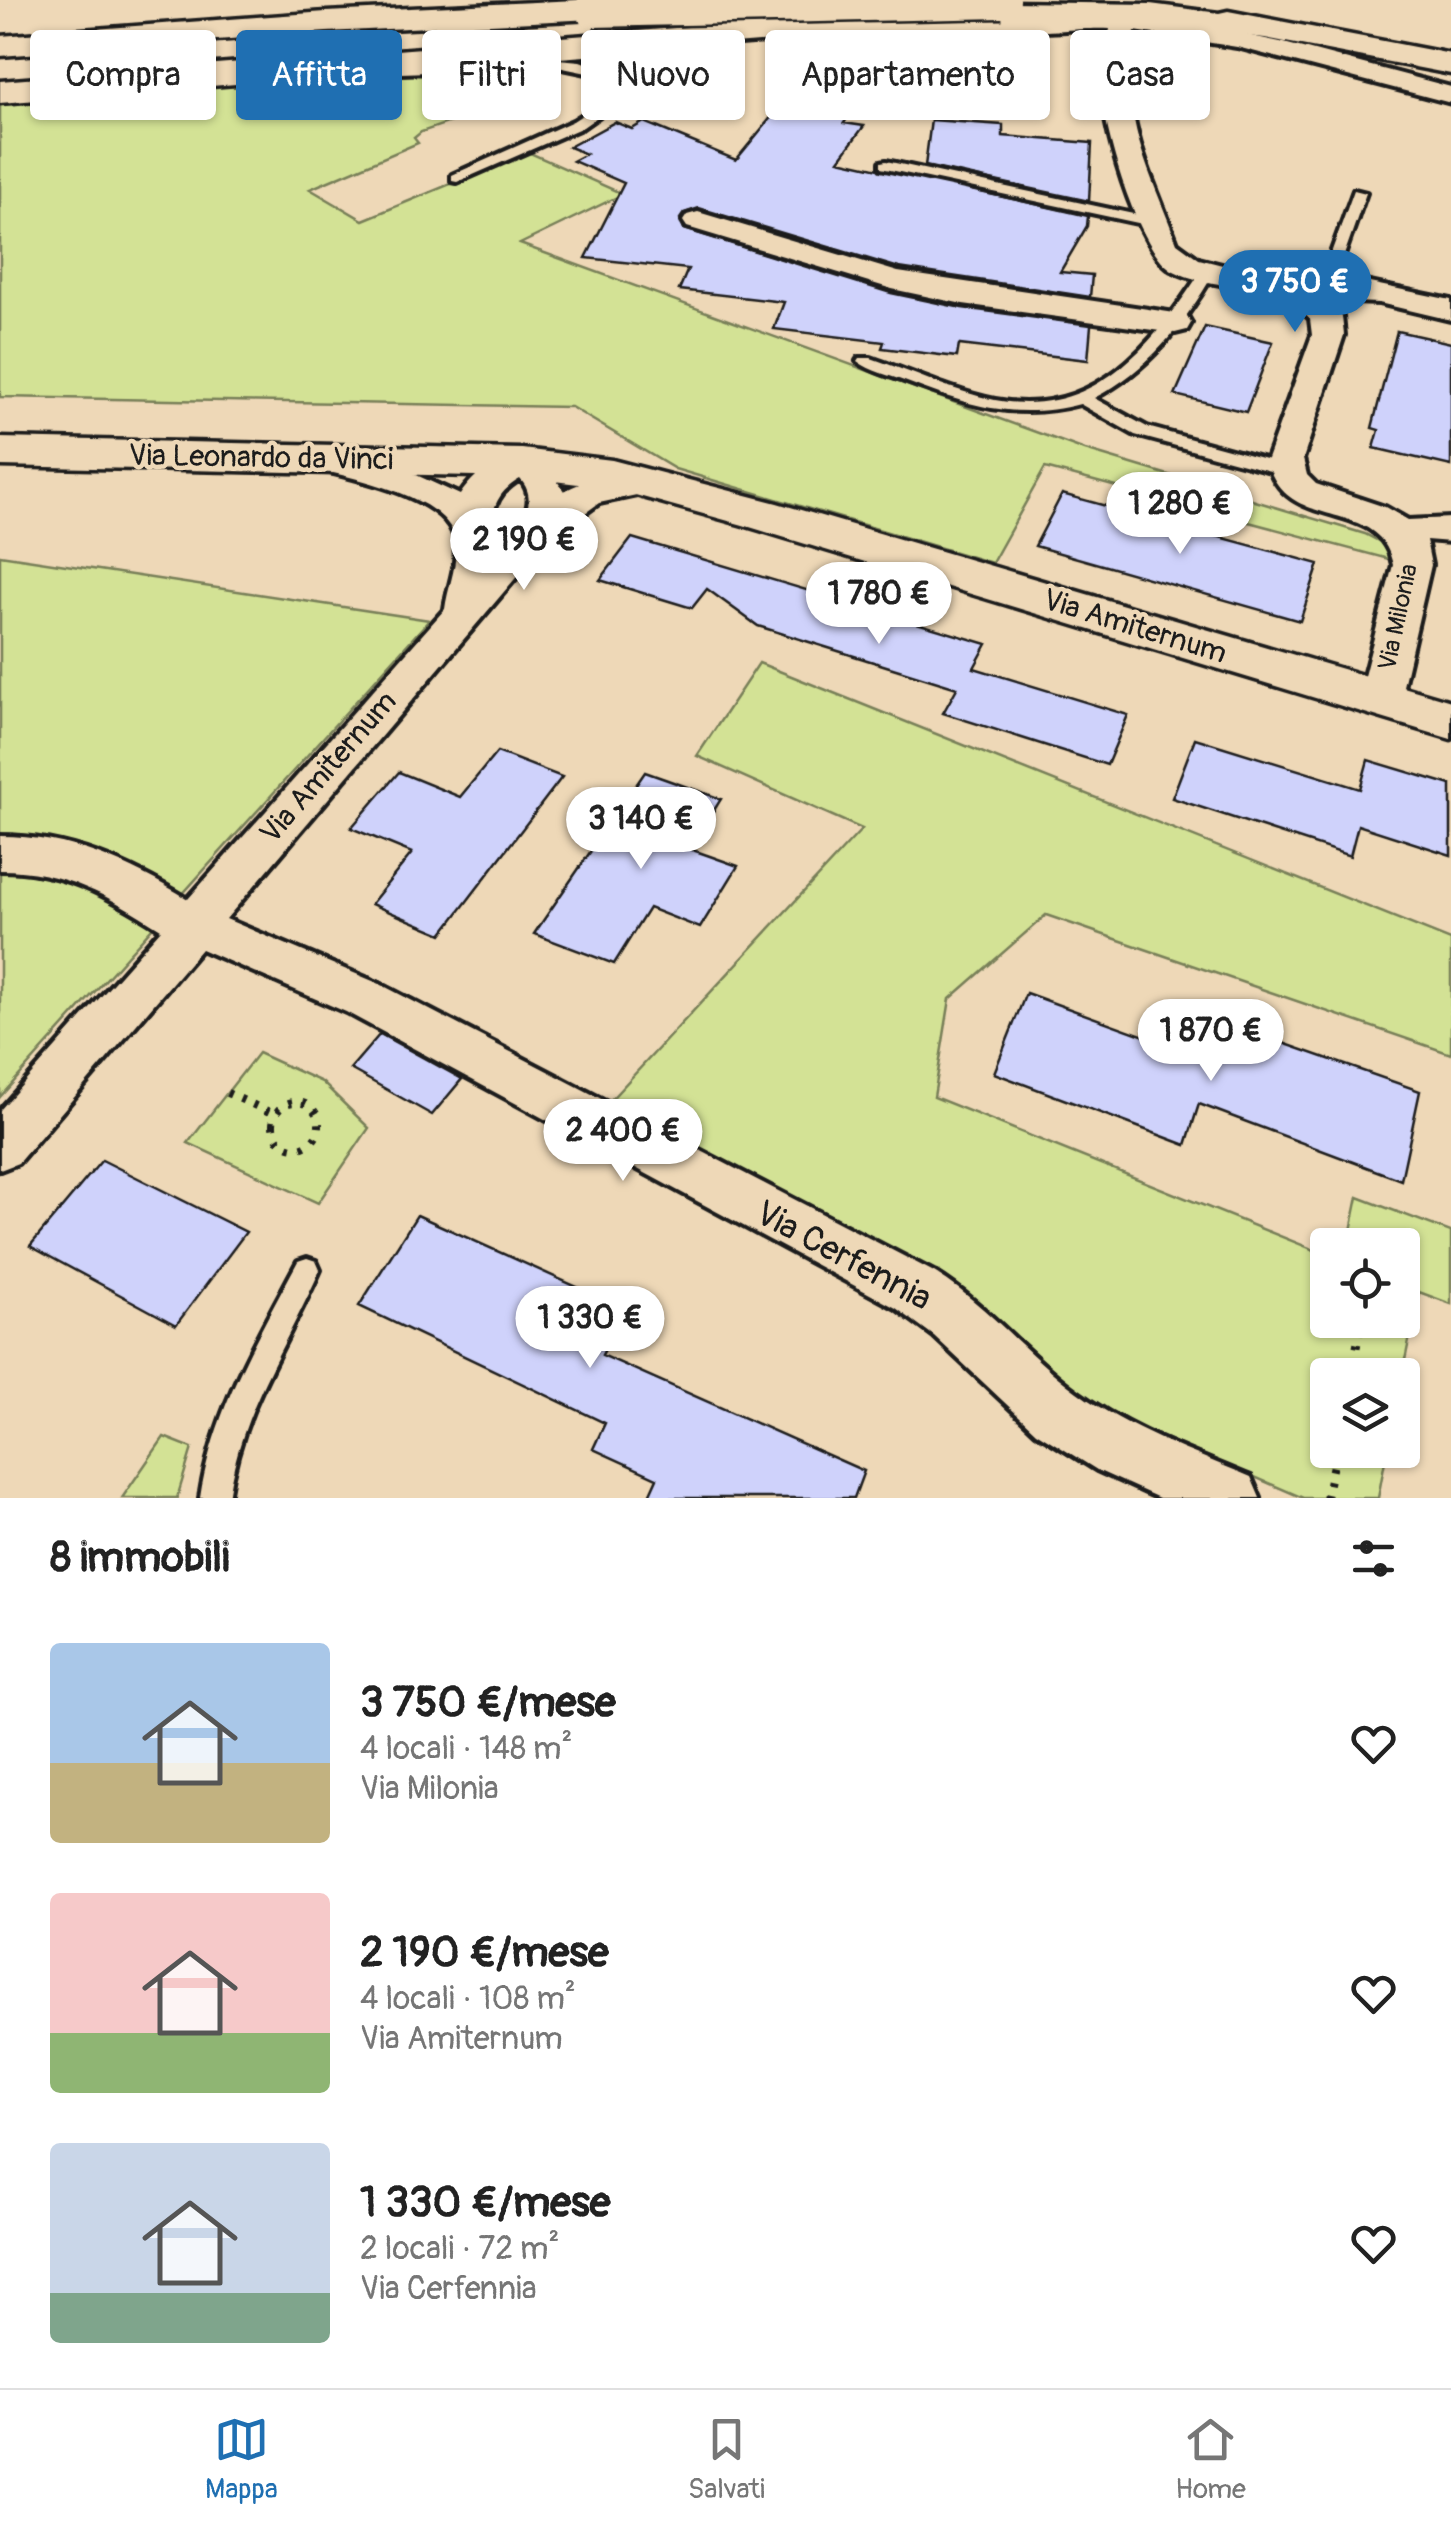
<!DOCTYPE html>
<html lang="it">
<head>
<meta charset="utf-8">
<style>
  :root { --surface:#fff; --page:#f2f2f2; --text:#222; --muted:#767676; --line:#e0e0e0; --accent:#1f6fb2 }
  body { margin:0; font-family:Pangolin,sans-serif; background:var(--page); color:var(--text); height:100vh; display:flex; flex-direction:column; font-size:38px; white-space:nowrap }
  * { box-sizing:border-box; margin:0 }
  p { font-size:32px; color:var(--muted) }
  .icon { flex:none; width:55px; height:55px; fill:none; stroke:currentColor; stroke-width:2; stroke-linecap:round; stroke-linejoin:round }
  .map { position:relative; height:1498px; overflow:hidden }
  .drawer { display:flex; flex-direction:column; background:var(--surface); flex:1 }
  .drawer>* { flex:none }
  .top-card { position:absolute; left:30px; top:30px; width:1392px; height:90px; display:flex; gap:20px }
  .fabs { position:absolute; left:1310px; top:1228px; display:grid; gap:20px }
  .fabs a { display:grid; place-items:center; width:110px; height:110px; border-radius:10px; background:var(--surface); box-shadow:0 2px 8px #0004; font-size:50px }
  .price { position:absolute; translate:-50% -85px; padding:0 22px; border-radius:35px; background:#fff; color:#222; font-size:32px; line-height:65px; filter:drop-shadow(0 2px 5px #0008) }
  .price::after { content:''; position:absolute; left:50%; top:60px; width:30px; height:22px; margin-left:-15px; background:inherit; clip-path:polygon(0 0,100% 0,50% 100%) }
  .price.selected { background:var(--accent); color:#fff }
  ul { padding:0; list-style:none }
  li { display:flex; align-items:center; gap:30px; height:250px; padding:0 50px }
  li span { display:grid; place-items:center; flex:none; width:280px; height:200px; border-radius:10px; color:#555 }
  li>.icon { margin-inline-start:auto }
  span .icon { width:120px; height:120px; fill:#fffc; stroke-width:1 }
  li b { font-size:42px }
  h2 { display:flex; justify-content:space-between; align-items:center; height:120px; padding:0 50px; font-size:42px }
  .pill { padding:0 35px; border-radius:10px; background:var(--surface); box-shadow:0 2px 8px #0004; font-size:35px; line-height:90px }
  .pill.selected { background:var(--accent); color:#fff }
  .menu { display:flex; justify-content:space-around; align-items:center; height:140px; border-top:2px solid var(--line); background:var(--surface); font-size:28px; color:var(--muted) }
  .menu a { display:grid; justify-items:center; gap:5px }
  .menu .selected { color:var(--accent) }
  .map>svg:first-child { display:block }
</style>
</head>
<body>
<div class="map">
<svg width="1451" height="1498" viewBox="0 0 1451 1498">
  <rect width="100%" height="100%" fill="#eed8b7"/>
  <filter id="ink" filterUnits="userSpaceOnUse"><feTurbulence type="fractalNoise" baseFrequency=".01" numOctaves="2"/><feDisplacementMap in="SourceGraphic" scale="20" xChannelSelector="R" yChannelSelector="G"/><feConvolveMatrix kernelMatrix="1 2 1 2 8 2 1 2 1" color-interpolation-filters="sRGB"/></filter>
  <g filter="url(#ink)">
    <path fill="#d3e295" stroke="#787f58" stroke-width="2.5" d="M368 68 425 76 514 70 532 94 421 132 414 138 418 143 310 189 363 220 528 152 623 194 520 244 1085 450 1365 534 1386 545 1392 560 1045 468 992 563 675 469 571 407 0 397V101Z
      M0 555 429 620 0 1097Z
      M759 663 1451 940V1054L1046 915 950 999 934 1097 1327 1255 1328 1320H1402V1245H1348L1358 1197 1451 1232V1304L1419 1292 1402 1375H1328V1450H1387L1378 1498H1303L1142 1428 1066 1388 606 1105 862 829 697 756Z
      M258 1053 322 1082 369 1128 318 1203 188 1143Z
      M164 1437 192 1448 177 1498H122Z"/>
    <path fill="#cfd2fb" stroke="#1c1c1c" stroke-width="2.5" d="M782 104 849 116 844 123 864 126 839 160 1088 216 1087 226 1060 272 1092 275 1090 297 899 268 699 208 684 213 680 219 684 229 891 293 962 308 1091 325 1088 360 959 345 957 357 882 348 884 342 774 329 784 302 679 290 688 269 586 258 624 183 573 161 586 154 569 147 615 122 632 129 644 122 736 160Z
      M931 120 1003 125V136L1092 143 1089 201 925 166Z
      M1205 327 1273 342 1246 412 1175 395Z
      M1397 331 1451 343V466L1374 448 1379 430 1372 428Z
      M1062 494 1319 564 1300 621 1035 546Z
      M632 538 987 644 974 668 1128 715 1107 765 943 713 957 688 758 626 707 589 692 608 600 580Z
      M1195 738 1360 789 1368 760 1451 785V855L1358 825 1350 856 1172 798Z
      M497 752 562 777 442 934 371 904 412 853 351 828 399 772 460 797Z
      M645 772 721 799 690 849 738 866 700 928 649 908 614 964 534 934Z
      M1026 993 1208 1059 1220 1021 1420 1091 1401 1180 1199 1104 1186 1145 994 1073Z
      M380 1034 462 1079 432 1115 350 1069Z
      M102 1160 246 1232 176 1325 30 1246Z
      M417 1215 626 1309 602 1355 864 1471 854 1498H648L657 1478 593 1449 605 1423 359 1306Z"/>
    <g fill="none" stroke-linecap="round" stroke-linejoin="round">
      <defs>
        <path id="lane" d="M393 56 405 66H414L558 59 580 61 602 69 610 97 600 115 583 127 457 182 452 181V175L573 121 590 110 598 97 592 74 558 67 401 73 387 60Z
          M886 161 1152 218 1159 222 1152 226 881 168V162Z
          M1354 190 1366 193 1336 278 1339 291 1332 295 1325 291 1322 278Z
          M1207 269 1214 273C1184 324 1148 371 1094 398L1147 427 1291 466V474L1285 475 1135 435 1080 404C1016 421 967 405 907 382 891 376 870 371 857 361L859 358H871C912 372 952 391 995 400 1094 419 1153 345 1202 270Z
          M307 1258 316 1261 320 1270C285 1349 241 1409 228 1498H200C213 1411 257 1338 298 1261Z"/>
        <path id="street" d="M927 10 949 18 1086 13 1194 24 1280 42 1451 87V103L1237 47 1135 31C1119 119 1147 163 1177 243L1199 259 1308 287 1360 281 1451 300V320L1379 303 1329 301 1342 317 1344 335 1303 459 1307 475 1316 484 1385 507 1408 520 1451 518V542L1426 540 1431 565 1400 699 1394 709 1379 714 1364 709 1358 699 1393 565C1379 494 1283 536 1267 459L1312 335 1310 319C1278 280 1215 292 1174 271 1137 253 1098 115 1101 74 1102 59 1107 44 1110 29 1068 26 938 46 914 18L918 13Z
          M698 212 898 272 1175 313 1187 316 1191 323 1187 330 1175 333 963 304 892 289 687 227 683 221 687 215Z
          M330 450 401 468 460 495C475 472 496 459 522 452L544 462 564 491C592 477 629 466 660 474L665 482 660 490 599 503 548 540 226 919 380 984 934 1272C988 1305 1026 1355 1077 1392 1129 1430 1192 1452 1251 1477L1260 1498H1159L1097 1470 1036 1432 934 1336 896 1308 346 1012 201 949 18 1163 0 1170V1110L161 929C109 896 63 870 0 870V836C70 836 129 863 188 899L445 609C448 586 459 563 455 539 447 496 352 478 317 469L312 461 317 453ZM520 479C545 506 510 536 492 556 492 522 487 498 520 479Z"/>
        <path id="secondary" d="M1009 2 1150 4 1219 13 1228 11 1451 54V74L1265 38 1150 24 1009 22 0 103V81Z
          M0 438 522 449 612 460 777 503 1451 701V739L743 525 610 488 522 477 0 466Z"/>
        <path id="highway" d="M577 0 605 2 609 9 605 16 593 19 326 32 0 56V36L326 12Z"/>
      </defs>
      <use href="#lane" stroke="#1c1c1c" stroke-width="8"/>
      <use href="#street" stroke="#1c1c1c" stroke-width="8"/>
      <use href="#secondary" stroke="#1c1c1c" stroke-width="7"/>
      <use href="#highway" stroke="#1c1c1c" stroke-width="7"/>
      <path stroke="#1c1c1c" stroke-width="8" stroke-dasharray="4 10" stroke-linecap="butt" d="M227 1093 276 1115
        M273 1125a23 23 0 1 1 46 0a23 23 0 1 1-46 0Z
        M1351 1375 1362 1320
        M1326 1498 1336 1450"/>
      <use href="#lane" fill="#eed8b7" fill-rule="evenodd"/>
      <use href="#street" fill="#eed8b7" fill-rule="evenodd"/>
      <use href="#secondary" fill="#eed8b7" fill-rule="evenodd"/>
      <use href="#highway" fill="#eed8b7" fill-rule="evenodd"/>
      <defs>
        <path id="highway-bridge" d="M593 9 1002 0"/>
      </defs>
      <use href="#highway-bridge" stroke="#1c1c1c" stroke-width="41" stroke-linecap="butt"/>
      <use href="#highway-bridge" stroke="#eed8b7" stroke-width="36"/>
    </g>
  </g>
  <g text-anchor="middle" stroke-width="9" stroke-linejoin="round" paint-order="stroke">
    <g font-size="25" fill="#1c1c1c" stroke="#eed8b7">
      <text transform="translate(1397 617) rotate(-78)" y="9">Via Milonia</text>
    </g>
    <g font-size="30" fill="#1c1c1c" stroke="#eed8b7">
      <text transform="translate(261 457) rotate(1)" y="10">Via Leonardo da Vinci</text>
      <text transform="translate(1135 626) rotate(17)" y="10">Via Amiternum</text>
      <text transform="translate(328 767) rotate(-49)" y="10">Via Amiternum</text>
    </g>
    <g font-size="35" fill="#1c1c1c" stroke="#eed8b7">
      <text transform="translate(844 1255) rotate(28)" y="12">Via Cerfennia</text>
    </g>
  </g>
</svg>
<div class="fabs">
<a><svg class="icon" aria-label="locate" viewBox="0 0 24 24"><circle cx="12" cy="12" r="6"/><path d="M12 2v4M12 18v4M2 12h4M18 12h4"/></svg></a>
<a><svg class="icon" aria-label="layers" viewBox="0 0 24 24"><path d="M12 4l9 5-9 5-9-5zM3 14l9 5 9-5"/></svg></a>
</div>
<b class="price selected" style="left:1295px;top:335px">3 750 €</b>
<b class="price" style="left:1180px;top:557px">1 280 €</b>
<b class="price" style="left:524px;top:593px">2 190 €</b>
<b class="price" style="left:879px;top:647px">1 780 €</b>
<b class="price" style="left:641px;top:872px">3 140 €</b>
<b class="price" style="left:1211px;top:1084px">1 870 €</b>
<b class="price" style="left:623px;top:1184px">2 400 €</b>
<b class="price" style="left:590px;top:1371px">1 330 €</b>
<div class="top-card">
<a class="pill">Compra</a>
<a class="pill selected">Affitta</a>
<a class="pill">Filtri</a>
<a class="pill">Nuovo</a>
<a class="pill">Appartamento</a>
<a class="pill">Casa</a>
</div>
</div>
<section class="drawer">
<h2>8 immobili<svg class="icon" aria-label="filters" viewBox="0 0 24 24"><path d="M4 7h16M4 17h16"/><circle cx="9" cy="7" r="2"/><circle cx="15" cy="17" r="2"/></svg></h2>
<ul>
<li><span style="background:linear-gradient(#a9c7e8 60%,#c2b280 0)"><svg class="icon" aria-label="home" viewBox="0 0 24 24"><path d="M3 11l9-7 9 7M6 9v11h12V9"/></svg></span><div><b>3 750 €/mese</b><p>4 locali · 148 m²</p><p>Via Milonia</p></div><svg class="icon" aria-label="heart" viewBox="0 0 24 24"><path d="M12 20l-8-8c-3-5 5-10 8-4 3-6 11-1 8 4z"/></svg></li>
<li><span style="background:linear-gradient(#f6c9c9 70%,#8fb573 0)"><svg class="icon" aria-label="home" viewBox="0 0 24 24"><path d="M3 11l9-7 9 7M6 9v11h12V9"/></svg></span><div><b>2 190 €/mese</b><p>4 locali · 108 m²</p><p>Via Amiternum</p></div><svg class="icon" aria-label="heart" viewBox="0 0 24 24"><path d="M12 20l-8-8c-3-5 5-10 8-4 3-6 11-1 8 4z"/></svg></li>
<li><span style="background:linear-gradient(#c9d6e8 75%,#7fa58c 0)"><svg class="icon" aria-label="home" viewBox="0 0 24 24"><path d="M3 11l9-7 9 7M6 9v11h12V9"/></svg></span><div><b>1 330 €/mese</b><p>2 locali · 72 m²</p><p>Via Cerfennia</p></div><svg class="icon" aria-label="heart" viewBox="0 0 24 24"><path d="M12 20l-8-8c-3-5 5-10 8-4 3-6 11-1 8 4z"/></svg></li>
</ul>
</section>
<nav class="menu">
<a class="selected"><svg class="icon" aria-label="map" viewBox="0 0 24 24"><path d="M3 6l6-2 6 2 6-2v14l-6 2-6-2-6 2zM9 4v14M15 6v14"/></svg>Mappa</a>
<a><svg class="icon" aria-label="saved" viewBox="0 0 24 24"><path d="M7 4h10v16l-5-4-5 4z"/></svg>Salvati</a>
<a><svg class="icon" aria-label="home" viewBox="0 0 24 24"><path d="M3 11l9-7 9 7M6 9v11h12V9"/></svg>Home</a>
</nav>
</body>
</html>
